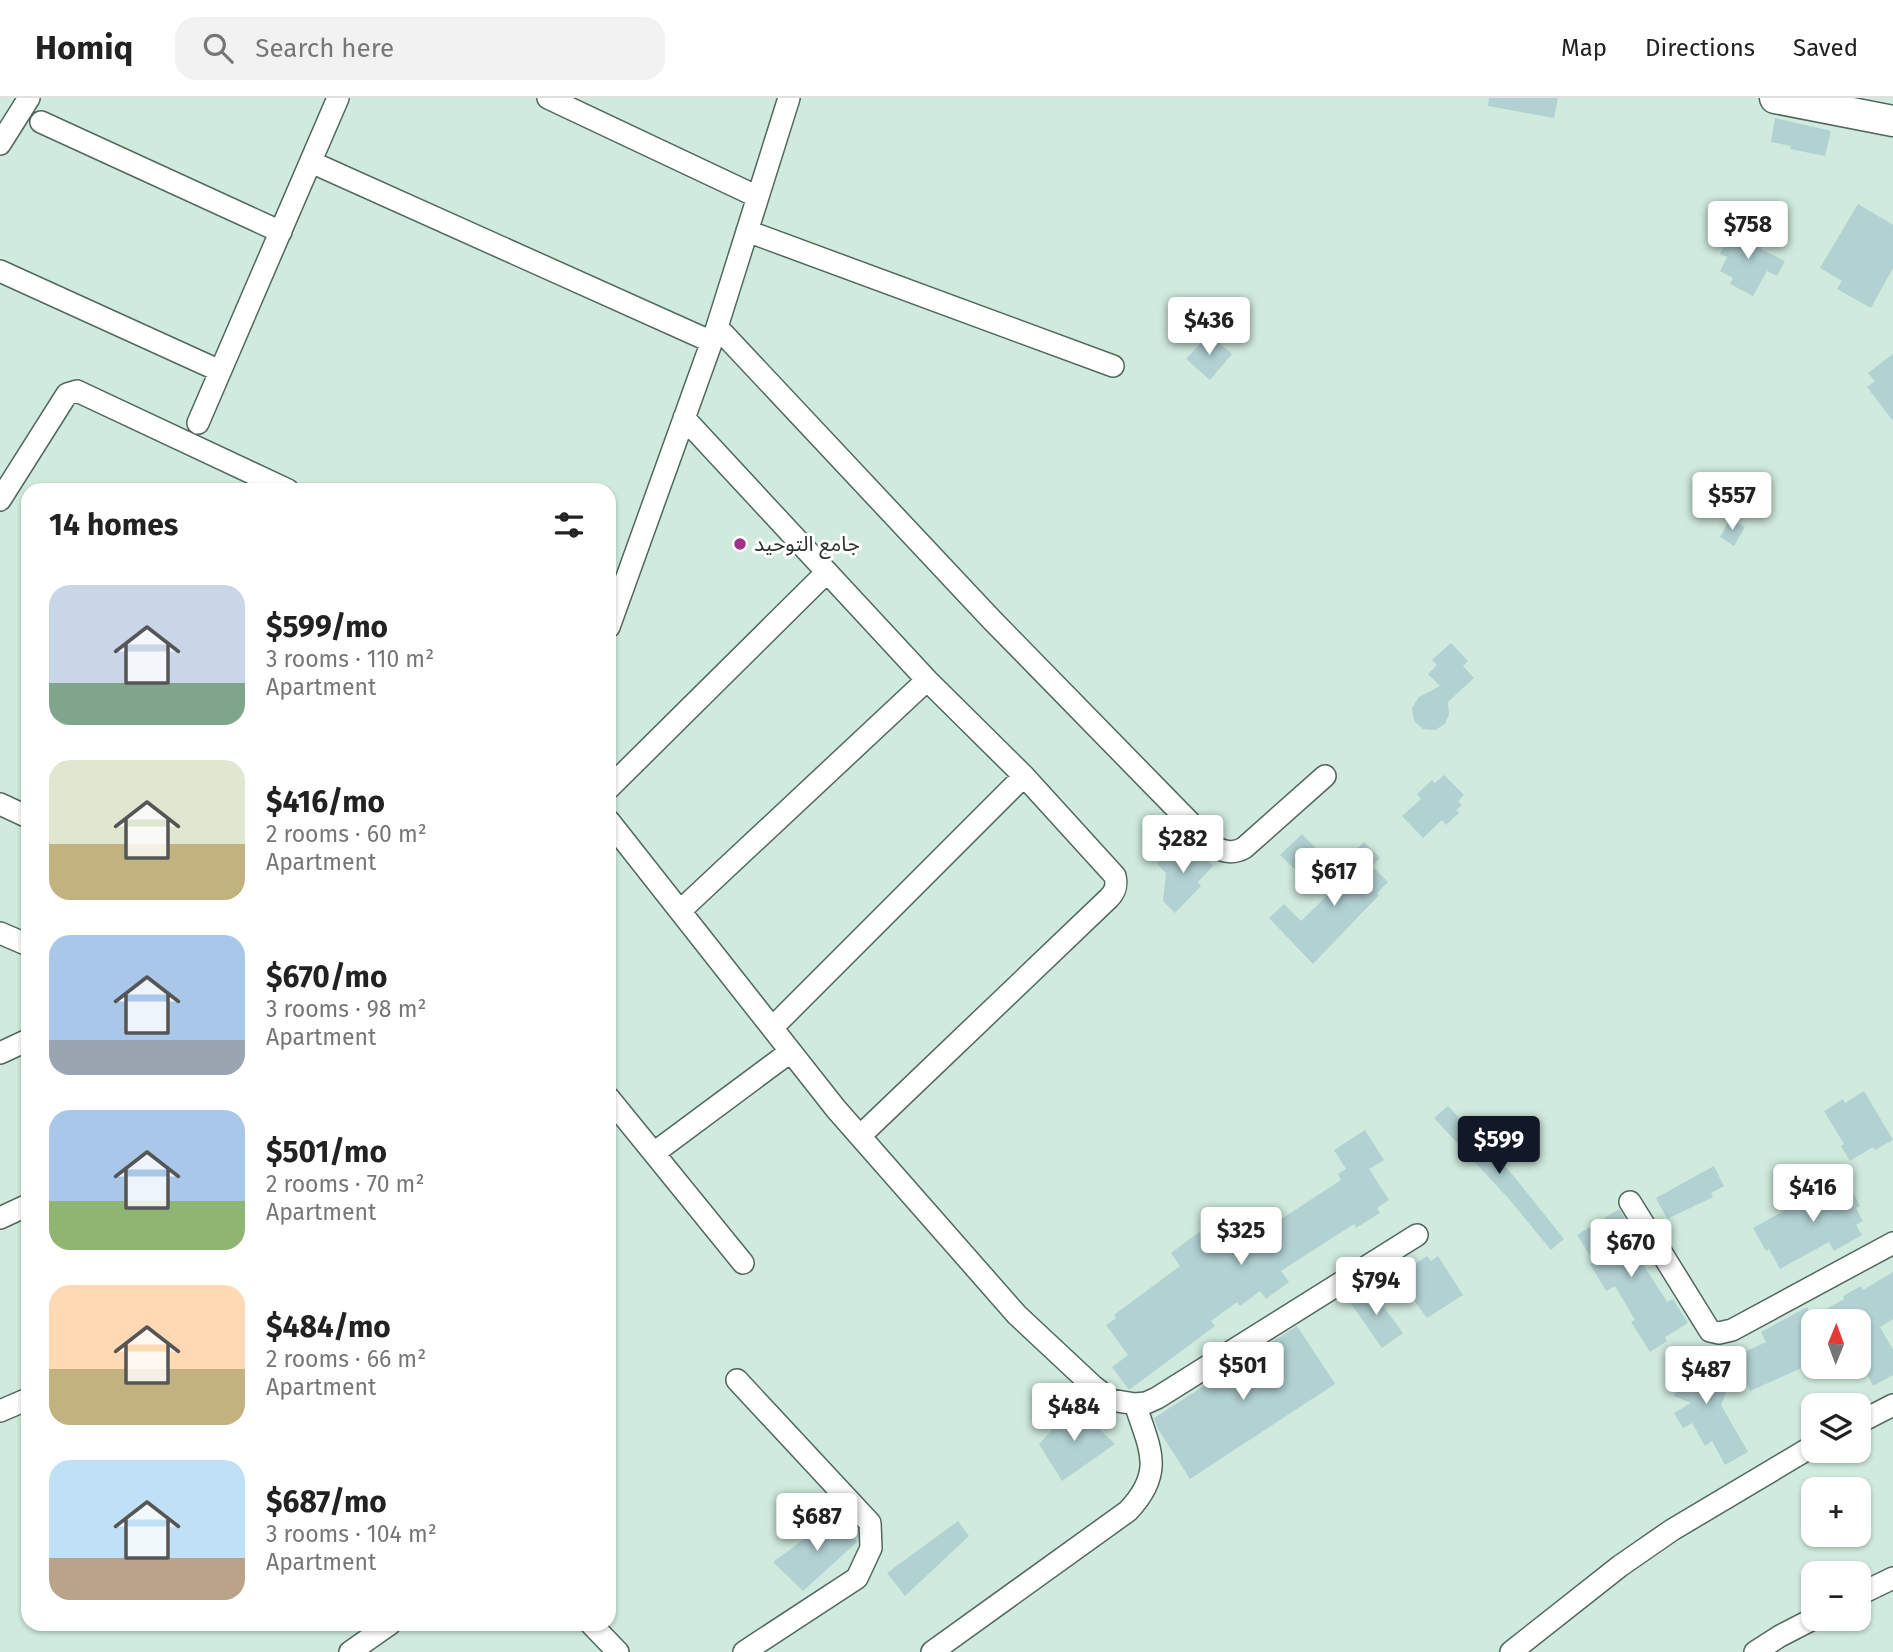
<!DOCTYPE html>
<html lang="en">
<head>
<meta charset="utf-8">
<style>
  :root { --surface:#fff; --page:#f2f2f2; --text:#222; --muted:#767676; --line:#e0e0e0; --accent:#111827 }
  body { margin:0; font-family:"Fira Sans","Noto Sans Arabic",sans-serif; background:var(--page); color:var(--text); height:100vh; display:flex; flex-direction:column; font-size:26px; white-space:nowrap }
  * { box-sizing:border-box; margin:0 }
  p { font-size:23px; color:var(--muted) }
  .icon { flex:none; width:38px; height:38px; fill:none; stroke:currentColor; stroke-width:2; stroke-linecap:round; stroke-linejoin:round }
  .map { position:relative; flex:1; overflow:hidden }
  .side { position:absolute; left:21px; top:385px; width:595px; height:1148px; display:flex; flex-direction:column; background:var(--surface); border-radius:21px; box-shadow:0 2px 5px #0004 }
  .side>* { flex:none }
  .needle { width:46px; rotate:1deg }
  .buttons { position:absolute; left:1801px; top:1211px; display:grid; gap:14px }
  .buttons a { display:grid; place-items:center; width:70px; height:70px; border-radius:14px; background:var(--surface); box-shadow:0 2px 5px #0004; font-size:35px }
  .price { position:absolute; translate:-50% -60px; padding:0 16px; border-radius:7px; background:#fff; color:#222; font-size:23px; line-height:46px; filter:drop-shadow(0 2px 4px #0008) }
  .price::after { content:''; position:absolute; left:50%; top:42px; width:21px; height:16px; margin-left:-10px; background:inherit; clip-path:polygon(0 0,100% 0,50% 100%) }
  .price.selected { background:var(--accent); color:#fff }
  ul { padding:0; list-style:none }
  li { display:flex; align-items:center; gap:21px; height:175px; padding:0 28px }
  li span { display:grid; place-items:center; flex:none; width:196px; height:140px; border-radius:21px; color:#555 }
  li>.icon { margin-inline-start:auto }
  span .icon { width:84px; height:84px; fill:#fffc; stroke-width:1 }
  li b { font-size:30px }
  h2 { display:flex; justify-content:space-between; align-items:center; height:84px; padding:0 28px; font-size:30px }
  header { display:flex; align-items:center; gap:42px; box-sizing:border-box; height:98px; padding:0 35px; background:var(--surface); border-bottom:2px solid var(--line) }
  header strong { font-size:33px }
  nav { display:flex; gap:38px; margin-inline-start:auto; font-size:24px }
  .search { width:490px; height:63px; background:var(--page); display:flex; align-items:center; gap:18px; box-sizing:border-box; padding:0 24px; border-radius:21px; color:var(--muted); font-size:26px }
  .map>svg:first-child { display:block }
</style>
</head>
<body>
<header>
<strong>Homiq</strong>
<div class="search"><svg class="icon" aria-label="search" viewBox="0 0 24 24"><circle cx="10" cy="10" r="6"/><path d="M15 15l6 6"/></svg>Search here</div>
<nav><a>Map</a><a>Directions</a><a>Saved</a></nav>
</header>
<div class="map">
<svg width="1893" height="1554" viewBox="0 0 1893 1554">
  <rect width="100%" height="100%" fill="#d0eadd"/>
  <path fill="#b2d1d2" d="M1489 0H1558L1554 20 1488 8Z
    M1775 20 1831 33 1825 58 1790 51 1791 48 1771 44Z
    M1858 106 1893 127V170L1871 210 1837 191 1842 183 1820 170Z
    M1740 129 1765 142 1761 151 1785 163 1777 178 1767 173 1753 198 1730 186 1733 180 1720 173 1727 159 1720 156 1731 135 1736 137Z
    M1209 236 1232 256 1210 282 1186 261Z
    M1893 256V323L1867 289 1875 283 1868 275Z
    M1730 421 1745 429 1734 448 1720 439Z
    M1451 545 1468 563 1463 568 1474 580 1448 604 1449 616 1445 626 1435 632 1423 631 1414 623 1412 610 1419 599 1440 588 1428 576 1437 567 1432 562Z
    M1444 677 1464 697 1458 703 1462 707 1456 712 1459 715 1446 727 1442 722 1423 740 1402 718 1421 701 1417 696 1432 682 1435 685Z
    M1302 736 1324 759 1303 779 1280 757Z
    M1181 744 1188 752 1193 747 1213 768 1198 784 1201 788 1175 815 1163 803 1166 775 1157 766Z
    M1364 744 1380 760 1372 768 1388 784 1377 795 1379 797 1313 866 1269 820 1284 806 1301 823 1332 793 1336 797 1357 777 1344 763Z
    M1864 993 1893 1042 1875 1052 1873 1049 1850 1063 1841 1048 1844 1046 1824 1013 1843 1001 1845 1005Z
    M1448 1008 1512 1076 1564 1141 1551 1152 1509 1101 1434 1020Z
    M1365 1032 1384 1062 1369 1071 1389 1102 1377 1110 1380 1115 1356 1130 1354 1126 1281 1173 1289 1184 1266 1201 1260 1193 1240 1208 1237 1204 1211 1223 1215 1228 1129 1292 1112 1269 1128 1257 1106 1227 1116 1220 1114 1217 1180 1168 1171 1155 1199 1134 1211 1151 1245 1125 1255 1138 1341 1082 1338 1076 1346 1071 1334 1052Z
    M1714 1068 1724 1088 1711 1095 1713 1099 1667 1121 1656 1100Z
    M1845 1079 1860 1108 1856 1110 1863 1123 1856 1127 1862 1137 1834 1153 1829 1144 1780 1171 1769 1151 1766 1153 1753 1130Z
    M1619 1111 1648 1159 1641 1163 1667 1204 1673 1201 1688 1225 1665 1239 1667 1243 1650 1254 1631 1224 1635 1222 1615 1188 1606 1193 1590 1166 1594 1164 1577 1137Z
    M1427 1158 1431 1163 1438 1158 1463 1197 1427 1220 1396 1178Z
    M1893 1174V1221L1880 1229 1893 1252V1277L1873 1288 1867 1276 1864 1278 1858 1268V1223H1813V1265L1750 1293 1734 1259 1766 1244 1761 1234 1807 1209 1812 1219 1844 1201 1843 1198 1861 1188 1863 1192Z
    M1369 1189 1403 1235 1382 1250 1349 1203Z
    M1297 1228 1335 1286 1190 1381 1158 1331 1154 1320Z
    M1678 1257 1732 1279 1721 1307 1748 1354 1725 1367 1712 1343 1705 1348 1692 1325 1683 1330 1674 1315 1691 1305 1674 1298 1677 1293 1666 1289Z
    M1074 1307 1115 1346 1062 1383 1039 1346Z
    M840 1415 857 1444 803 1493 773 1464Z
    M958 1423 969 1438 905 1498 887 1475Z"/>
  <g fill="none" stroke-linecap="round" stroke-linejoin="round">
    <defs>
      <path id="street" d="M548 0 758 99
        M41 24 281 134
        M0 46 29 0
        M311 64 712 244
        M747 133 1113 268
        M0 173 220 273
        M717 229 991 521 1214 749C1225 754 1233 756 1244 750L1325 678
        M684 320 927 582 1024 678 1115 778C1117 787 1116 793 1109 800L860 1038
        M198 325 338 0
        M0 402 67 296 77 293 288 392
        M609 529 717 229 789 0
        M609 690 827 474
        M0 706 28 719
        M609 723 836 1011 1017 1217 1093 1288 1111 1302 1135 1306 1146 1305 1157 1300 1417 1137
        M680 813 927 582
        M0 835 28 847
        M773 929 1024 678
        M0 955 28 942
        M609 1000 743 1165
        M654 1055 790 954
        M1630 1104 1710 1233 1719 1235 1732 1232 1893 1145
        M0 1120 28 1107
        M737 1282 870 1425 871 1450 857 1480 744 1554
        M0 1313 28 1301
        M1858 1325 1893 1307
        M1858 1497 1893 1480
        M591 1526 618 1554
        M350 1554 390 1526
        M932 1554 1128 1413C1165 1374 1150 1351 1135 1306
        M1511 1554 1620 1468 1672 1432 1813 1348
        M1755 1554 1780 1538 1813 1521"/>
      <path id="secondary" d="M1775 0 1893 23"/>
    </defs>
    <use href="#street" stroke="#51685d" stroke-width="24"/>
    <use href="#secondary" stroke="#51685d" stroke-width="33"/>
    <use href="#street" stroke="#fff" stroke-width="21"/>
    <use href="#secondary" stroke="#fff" stroke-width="30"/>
  </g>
  <circle fill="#a53089" stroke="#fff" stroke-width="2.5" cx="740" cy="446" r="7"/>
  <g text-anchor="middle" stroke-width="6" stroke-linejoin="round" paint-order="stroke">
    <g font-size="21" fill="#2a342f" stroke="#fff" text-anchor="start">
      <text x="754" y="453">جامع التوحيد</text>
    </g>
  </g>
</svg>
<div class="buttons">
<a><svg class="needle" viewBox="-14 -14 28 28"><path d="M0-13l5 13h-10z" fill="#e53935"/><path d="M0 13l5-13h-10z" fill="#767676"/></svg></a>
<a><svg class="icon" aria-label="layers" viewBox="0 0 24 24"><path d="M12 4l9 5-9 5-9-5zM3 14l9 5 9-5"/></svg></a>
<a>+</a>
<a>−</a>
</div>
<b class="price" style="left:1748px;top:163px">$758</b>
<b class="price" style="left:1209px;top:259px">$436</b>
<b class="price" style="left:1732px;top:434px">$557</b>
<b class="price" style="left:1183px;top:777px">$282</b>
<b class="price" style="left:1334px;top:810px">$617</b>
<b class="price selected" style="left:1499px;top:1078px">$599</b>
<b class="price" style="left:1813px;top:1126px">$416</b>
<b class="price" style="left:1241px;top:1169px">$325</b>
<b class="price" style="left:1631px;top:1181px">$670</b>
<b class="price" style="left:1376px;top:1219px">$794</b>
<b class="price" style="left:1243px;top:1304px">$501</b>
<b class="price" style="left:1706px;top:1308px">$487</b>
<b class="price" style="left:1074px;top:1345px">$484</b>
<b class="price" style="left:817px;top:1455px">$687</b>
<section class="side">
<h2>14 homes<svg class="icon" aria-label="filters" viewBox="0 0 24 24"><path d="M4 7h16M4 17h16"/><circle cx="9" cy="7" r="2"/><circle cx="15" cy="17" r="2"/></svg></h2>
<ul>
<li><span style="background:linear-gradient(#c9d6e8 70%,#7fa58c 0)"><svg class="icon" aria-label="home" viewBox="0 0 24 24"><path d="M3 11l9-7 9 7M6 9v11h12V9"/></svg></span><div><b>$599/mo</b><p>3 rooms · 110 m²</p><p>Apartment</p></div></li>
<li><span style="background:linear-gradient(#dfe7d0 60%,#c2b280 0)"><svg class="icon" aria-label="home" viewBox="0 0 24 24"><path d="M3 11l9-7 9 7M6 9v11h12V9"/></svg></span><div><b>$416/mo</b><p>2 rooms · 60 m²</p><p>Apartment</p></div></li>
<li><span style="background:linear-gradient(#a9c7e8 75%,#9aa5b1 0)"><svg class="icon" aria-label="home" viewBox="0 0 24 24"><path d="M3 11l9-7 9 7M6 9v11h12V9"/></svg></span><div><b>$670/mo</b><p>3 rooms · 98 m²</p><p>Apartment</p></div></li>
<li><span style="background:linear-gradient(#a9c7e8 65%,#8fb573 0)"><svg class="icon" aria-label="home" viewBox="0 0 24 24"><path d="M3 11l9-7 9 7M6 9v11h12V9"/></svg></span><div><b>$501/mo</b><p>2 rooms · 70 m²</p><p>Apartment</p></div></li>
<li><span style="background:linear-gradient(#ffd9b3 60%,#c2b280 0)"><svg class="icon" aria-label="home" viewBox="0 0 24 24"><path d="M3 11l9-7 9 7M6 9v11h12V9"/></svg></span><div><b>$484/mo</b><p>2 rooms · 66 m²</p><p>Apartment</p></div></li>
<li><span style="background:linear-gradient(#bfe0f5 70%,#b9a48a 0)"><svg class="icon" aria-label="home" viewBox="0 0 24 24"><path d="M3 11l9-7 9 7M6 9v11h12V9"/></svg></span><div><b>$687/mo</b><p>3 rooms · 104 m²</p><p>Apartment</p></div></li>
</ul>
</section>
</div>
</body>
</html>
